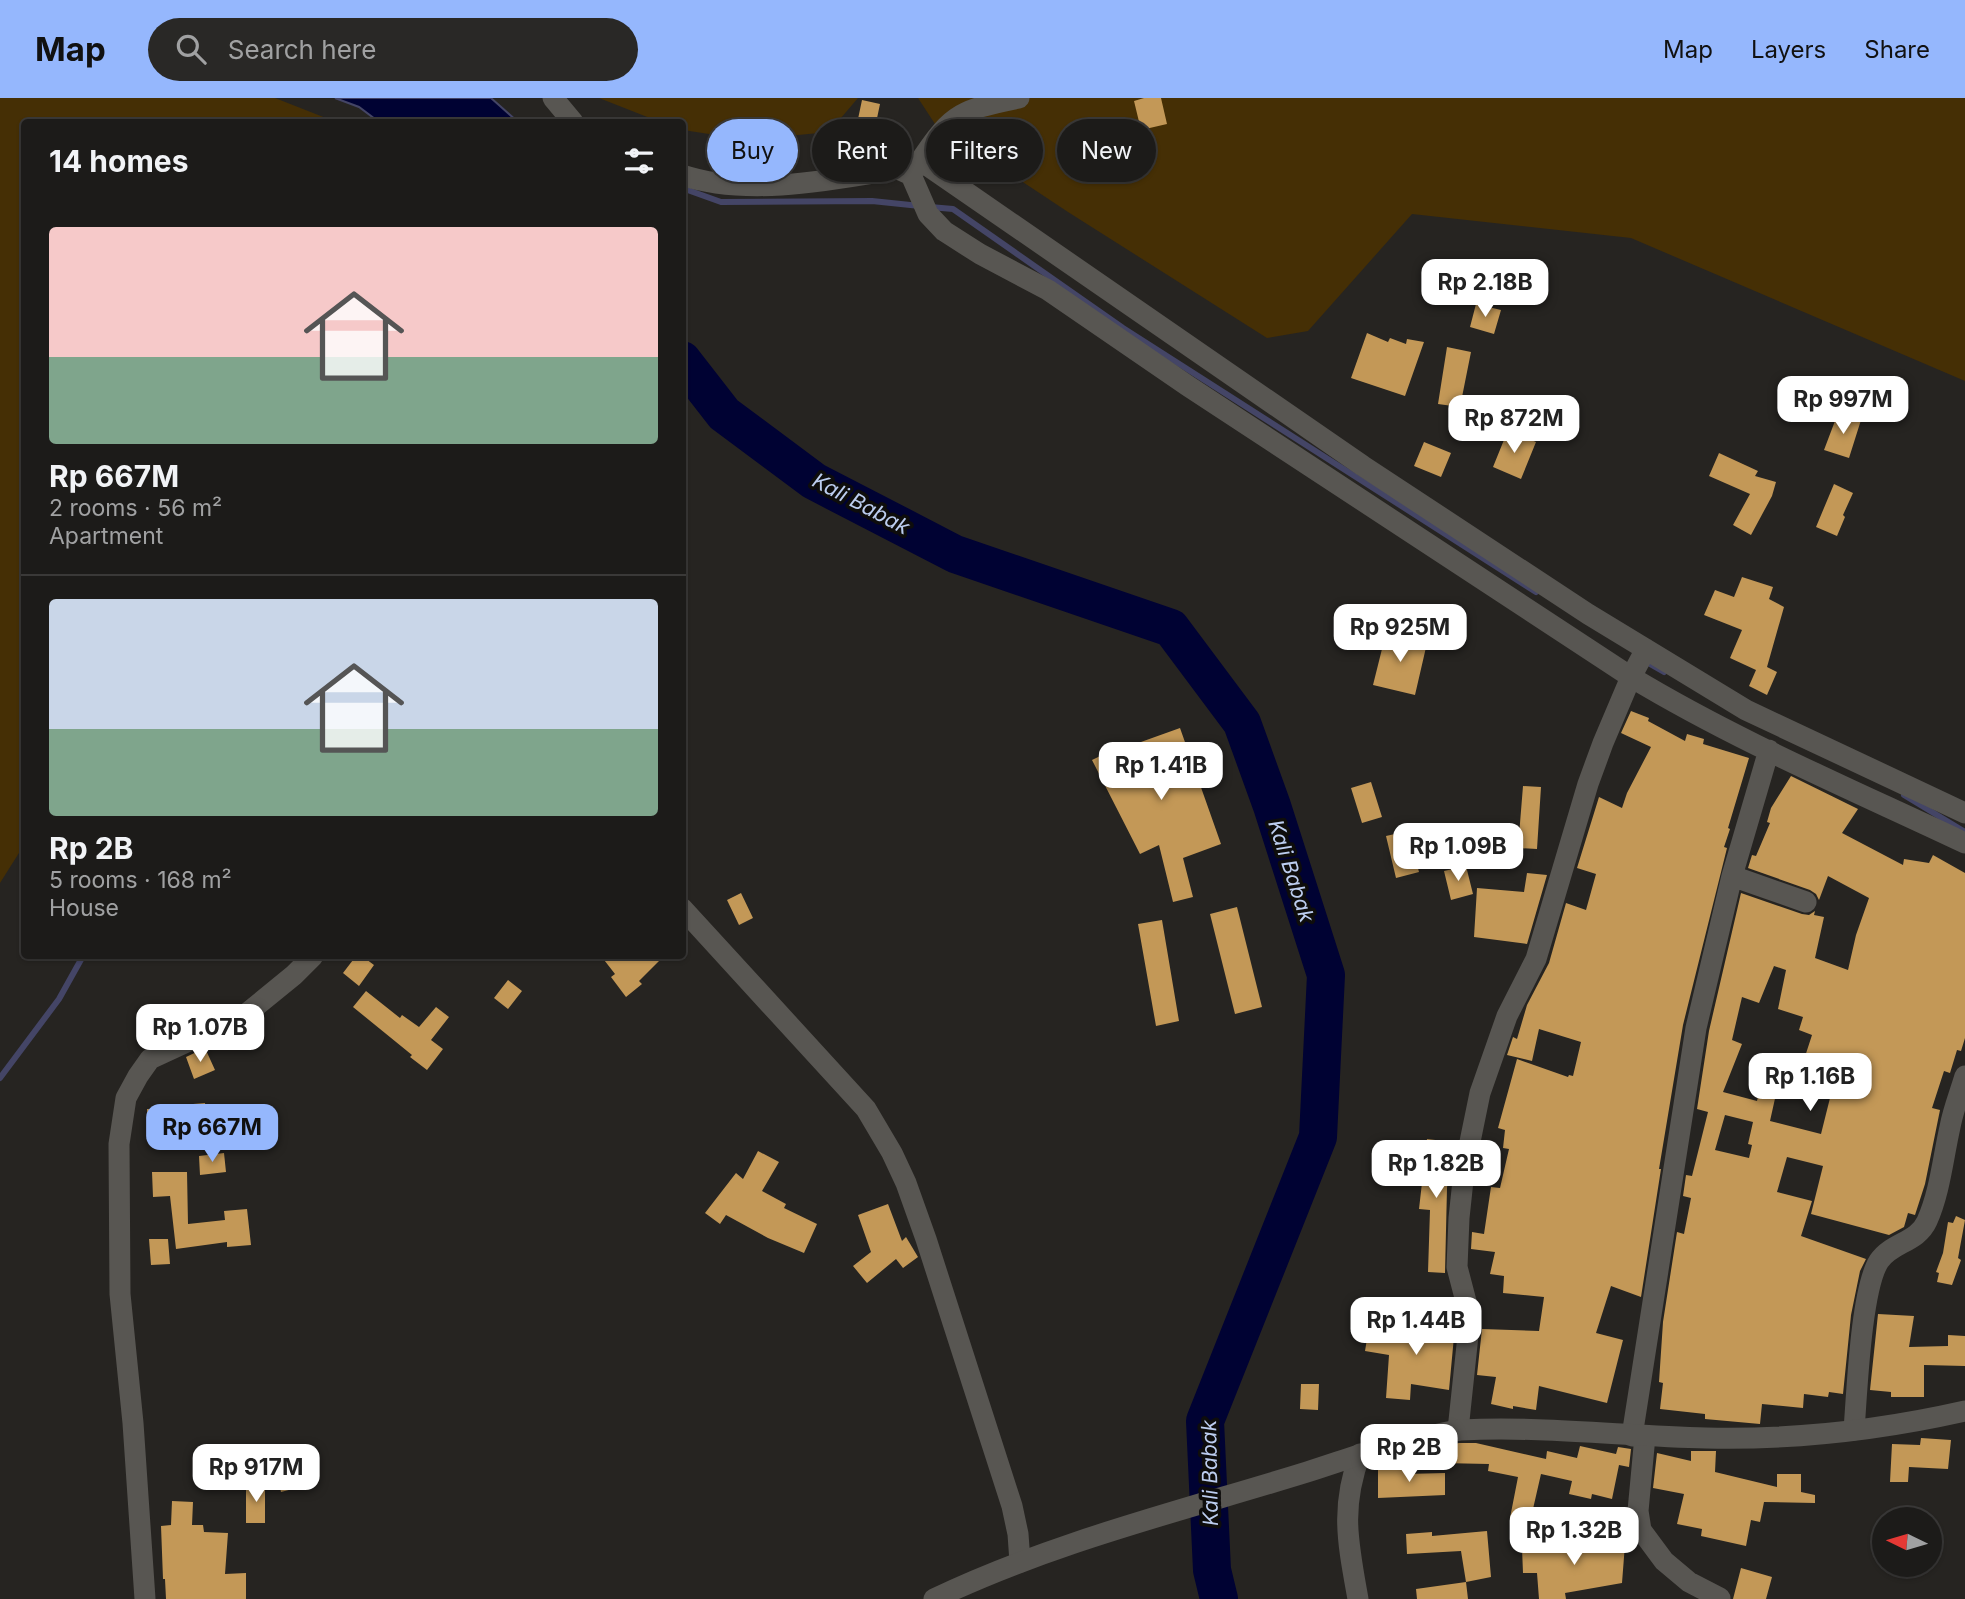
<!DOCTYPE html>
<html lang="en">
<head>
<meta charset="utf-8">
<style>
  :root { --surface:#1c1b19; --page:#292826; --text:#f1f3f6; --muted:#a0a1a2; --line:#3a3938; --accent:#95b7fd }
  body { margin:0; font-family:Inter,sans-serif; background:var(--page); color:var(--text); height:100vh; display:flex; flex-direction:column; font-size:26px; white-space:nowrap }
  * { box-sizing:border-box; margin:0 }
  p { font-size:23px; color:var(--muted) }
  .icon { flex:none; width:38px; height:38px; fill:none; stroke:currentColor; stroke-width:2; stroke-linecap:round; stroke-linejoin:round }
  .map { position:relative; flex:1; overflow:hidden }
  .panel { position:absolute; left:21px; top:21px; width:665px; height:840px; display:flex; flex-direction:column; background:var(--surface); border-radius:7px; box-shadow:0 2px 5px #0004,0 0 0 2px var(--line) }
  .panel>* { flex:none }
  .hud { position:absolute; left:707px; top:21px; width:665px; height:63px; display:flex; gap:14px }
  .needle { width:46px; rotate:275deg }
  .controls { position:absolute; left:1872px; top:1409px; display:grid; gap:14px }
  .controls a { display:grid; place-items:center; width:70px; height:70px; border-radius:50%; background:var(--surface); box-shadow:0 2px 5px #0004,0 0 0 2px var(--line); font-size:35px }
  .price { position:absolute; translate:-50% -60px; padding:0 16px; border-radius:14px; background:#fff; color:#222; font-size:23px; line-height:46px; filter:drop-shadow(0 2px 4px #0008) }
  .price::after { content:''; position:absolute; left:50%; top:42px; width:21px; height:16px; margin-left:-10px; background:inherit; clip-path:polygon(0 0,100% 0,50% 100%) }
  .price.active { background:var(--accent); color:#111 }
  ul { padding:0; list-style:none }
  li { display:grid; align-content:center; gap:14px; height:371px; padding:0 28px }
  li+li { border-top:2px solid var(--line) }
  li span { display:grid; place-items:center; height:217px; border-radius:7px; color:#555 }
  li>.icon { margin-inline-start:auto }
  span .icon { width:126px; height:126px; fill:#fffc; stroke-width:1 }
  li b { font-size:30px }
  h2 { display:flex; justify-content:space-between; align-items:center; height:84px; padding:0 28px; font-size:30px }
  .chip { padding:0 24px; border-radius:32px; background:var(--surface); box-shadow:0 2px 5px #0004,0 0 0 2px var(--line); font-size:24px; line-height:63px }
  .chip.active { background:var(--accent); color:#111 }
  header { display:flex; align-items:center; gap:42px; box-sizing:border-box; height:98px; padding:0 35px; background:var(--accent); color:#111 }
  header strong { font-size:33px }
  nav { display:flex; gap:38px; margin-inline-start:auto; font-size:24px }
  .search { width:490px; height:63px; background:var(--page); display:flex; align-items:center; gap:18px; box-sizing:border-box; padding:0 24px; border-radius:38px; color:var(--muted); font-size:26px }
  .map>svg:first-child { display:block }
</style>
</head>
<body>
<header>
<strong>Map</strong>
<div class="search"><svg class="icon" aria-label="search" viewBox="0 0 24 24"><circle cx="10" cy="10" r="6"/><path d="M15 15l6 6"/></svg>Search here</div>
<nav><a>Map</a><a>Layers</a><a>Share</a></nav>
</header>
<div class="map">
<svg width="1965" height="1501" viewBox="0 0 1965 1501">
  <rect width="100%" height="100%" fill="#262421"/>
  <path fill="#452f05" d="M0 0H275L336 24H24V747L0 785Z
    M599 0H858L829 34 748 42 683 32 682 24H660Z
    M918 0H1965V283L1631 140 1412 116 1308 233 1267 240 1068 114 935 26Z"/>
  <path fill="#000233" stroke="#444566" stroke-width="2" d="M335 0H491L518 24H379L359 9Z"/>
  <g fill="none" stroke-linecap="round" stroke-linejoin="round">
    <path stroke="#444566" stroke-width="6" d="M682 90 721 104 872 103 920 108
      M930 109 953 111 1123 230 1536 494
      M1643 562 1664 574
      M1904 697 1965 734
      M0 980 59 901 83 858"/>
    <path stroke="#000233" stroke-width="38" d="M682 262 724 316 814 383 955 456 1171 530 1242 625 1272 708 1326 877 1318 1039 1205 1323 1212 1472 1219 1501"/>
  </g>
  <path fill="#c39857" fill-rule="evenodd" d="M1144 0H1161L1167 26 1141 32 1134 3Z
    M862 2 880 6 872 44 854 40Z
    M1476 206 1501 212 1494 236 1470 229Z
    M1367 235 1388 244 1390 240 1406 246 1407 241 1424 244 1405 298 1351 280Z
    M1447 249 1471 254 1460 309 1438 306Z
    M1838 315 1861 322 1849 360 1824 352Z
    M1508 332 1536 344 1521 381 1493 369Z
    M1424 344 1451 355 1441 379 1414 368Z
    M1719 355 1758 373 1755 378 1776 384 1772 398 1751 437 1733 427 1750 396 1709 378Z
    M1834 386 1853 395 1843 417 1845 419 1837 438 1816 429Z
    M1742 479 1773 489 1769 501 1784 509 1767 569 1777 574 1767 597 1749 588 1756 572 1730 560 1742 532 1704 517 1715 492 1734 499Z
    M1386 535 1427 545 1415 597 1373 587Z
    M1631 613 1649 620 1648 623 1685 643 1687 636 1704 641 1703 646 1749 660 1728 730 1730 731 1724 749 1727 750 1683 927 1659 1071H1661L1641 1199 1611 1188 1596 1235 1623 1242 1607 1305 1539 1288 1536 1312 1513 1308V1311L1491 1306 1496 1279 1477 1277 1482 1231 1539 1233 1544 1199 1503 1195 1504 1178 1490 1176 1495 1154 1471 1151 1472 1134 1484 1136 1491 1089 1500 1090 1509 1051 1503 1050 1505 1032 1498 1030 1517 961 1568 979 1569 977 1573 978 1581 944 1539 931 1532 963 1507 957 1513 939 1517 941 1527 907 1549 865 1566 805 1586 812 1596 776 1577 770 1599 699 1622 710 1627 695 1651 649 1621 635Z
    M1180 630 1221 746 1183 760 1193 799 1173 804 1159 747 1140 756 1092 662 1125 646 1127 649Z
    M1791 678 1858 711 1842 735 1903 767 1904 761 1929 765 1933 757 1965 775V940L1961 953 1957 952 1950 975 1944 973 1932 1010 1940 1012 1925 1086 1915 1117 1908 1115 1904 1129 1889 1137 1811 1116 1823 1068 1787 1059 1777 1094 1812 1103 1801 1138 1866 1161 1860 1173 1851 1217 1843 1296 1829 1294 1828 1299 1804 1296 1803 1310 1762 1306 1760 1326 1705 1321V1316L1660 1311 1663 1285 1659 1284 1663 1224 1677 1134 1684 1136 1691 1100 1683 1098 1686 1077 1692 1078 1708 1014 1697 1011 1709 933 1741 795 1802 816 1809 817 1815 813 1814 817 1824 819 1815 860 1848 872 1856 837 1869 800 1828 778 1819 802 1816 796 1810 792 1748 770 1752 757 1756 758 1770 725 1767 724 1771 710ZM1774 868 1786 872 1778 911 1803 919 1799 932 1812 937 1799 977 1829 985 1825 999 1830 1000 1821 1036 1770 1023 1780 978 1764 974 1757 1003 1723 994 1742 946 1732 942 1742 899 1759 905ZM1725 1017 1753 1024 1748 1046 1752 1047 1749 1060 1715 1052Z
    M1371 684 1382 719 1362 725 1351 690Z
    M1523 688 1541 689 1537 751 1518 750Z
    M1408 733 1419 774 1396 780 1386 738Z
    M1466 768 1473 796 1451 802 1444 773Z
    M1527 775 1547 777 1527 846 1474 839 1477 790 1524 794Z
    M741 795 753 820 739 827 727 802Z
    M1237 809 1262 909 1235 916 1210 816Z
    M1162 822 1179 923 1156 928 1138 826Z
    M356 858H362L374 867 359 888 343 875Z
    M601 858H664L639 883 642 886 626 899 611 879 615 876Z
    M508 882 522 893 508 911 494 900Z
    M366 893 400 920 402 917 419 929 436 909 449 919 431 942 443 951 427 972 410 959 412 957 353 909Z
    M205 950 215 972 194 981 186 959Z
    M205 1005 207 1029 147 1030V1011L181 1010V1007Z
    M1427 1041 1452 1044 1447 1090 1445 1175 1428 1174 1430 1112 1419 1111Z
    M758 1053 779 1064 762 1093 786 1106 784 1110 817 1126 804 1155 768 1140 726 1117 720 1126 705 1115 736 1075 743 1081Z
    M224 1055 226 1074 200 1077 199 1058Z
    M152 1074H187L188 1126 225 1122 224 1113 247 1111 251 1147 227 1149V1144L176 1151 170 1098 153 1099Z
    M888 1106 902 1143 906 1139 918 1159 903 1170 896 1161 867 1185 853 1168 871 1154 858 1117Z
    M1956 1118 1965 1122 1958 1160 1961 1162 1952 1187 1937 1184 1939 1175 1936 1174 1943 1155 1948 1124 1953 1125Z
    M149 1141H168L170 1166 151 1167Z
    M1447 1200H1452L1456 1217 1449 1292 1411 1286 1410 1302 1386 1300 1389 1257 1365 1253 1369 1229 1391 1233 1390 1236 1441 1241Z
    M1878 1216 1914 1218 1909 1249 1948 1248V1237L1965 1238V1268L1924 1267V1299H1891V1294L1870 1292Z
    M1301 1286H1319L1318 1312 1300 1311Z
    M1921 1340 1951 1342 1948 1371 1909 1369 1908 1384H1890L1892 1346 1920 1347Z
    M1459 1345H1476L1546 1361 1547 1353 1577 1360 1580 1348 1616 1356 1618 1349 1631 1351 1629 1369 1619 1367 1612 1401 1592 1396 1591 1401 1569 1396 1572 1383 1541 1376 1530 1424 1510 1420 1518 1379 1488 1373 1489 1366 1441 1365V1349Z
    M1691 1353H1716L1715 1374 1777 1389V1376H1801V1394L1815 1397V1405L1764 1404 1760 1424 1751 1422 1746 1448 1701 1438 1702 1431 1677 1426 1684 1396 1653 1390 1657 1355 1691 1363Z
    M300 1370 304 1388 281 1394 277 1376Z
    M1405 1370V1376L1445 1375V1397L1378 1400V1371Z
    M246 1387H265V1425H246Z
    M172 1403 193 1404 192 1427H203L204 1434 228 1435 225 1476 246 1475V1501H166L165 1481H163L161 1428 171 1427Z
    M1487 1433 1491 1479 1466 1484 1461 1453 1407 1456 1406 1436 1432 1434V1438Z
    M1586 1443 1625 1446 1622 1485 1565 1495 1566 1501H1539L1537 1475H1523L1522 1450 1586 1445Z
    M1741 1470 1772 1479 1766 1501H1733Z
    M1466 1484 1468 1501H1417L1416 1491Z"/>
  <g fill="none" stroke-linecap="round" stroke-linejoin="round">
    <path stroke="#585652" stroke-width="21" d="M553 0 573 24
      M921 63 1363 368 1588 516 1746 612 1965 715
      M914 72C951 17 954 13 1019 0
      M682 77C747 99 832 82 898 71L911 77 928 116 944 133 980 156 1048 192 1188 288 1631 579C1737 643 1853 692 1965 745
      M1732 778 1806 804
      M682 810 866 1011 892 1055 906 1085 926 1141 1012 1408 1018 1436 1020 1464
      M1458 1332 1469 1228V1215L1457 1169 1459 1120 1464 1073 1480 995 1507 918 1536 861 1588 686 1603 645 1631 579 1646 551
      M1854 1332C1857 1294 1861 1191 1879 1163 1892 1144 1917 1145 1927 1123 1940 1094 1943 1060 1950 1029 1953 1012 1960 995 1965 978
      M1632 1338 1696 930 1732 778 1769 652
      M1645 1338 1638 1413 1641 1432 1664 1463 1689 1484 1720 1500
      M145 1501 133 1325 120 1196 119 1046 126 1000 138 978 150 961 245 917 294 877 313 858
      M1358 1501C1348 1445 1340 1410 1360 1356"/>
    <path stroke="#585652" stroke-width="21" d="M934 1501C1053 1444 1181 1413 1307 1374 1348 1361 1387 1346 1429 1338 1439 1336 1450 1333 1461 1332 1542 1328 1624 1338 1706 1340 1792 1342 1881 1332 1965 1313"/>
  </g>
  <g text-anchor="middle" stroke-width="7" stroke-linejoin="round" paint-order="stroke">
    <g font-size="21" font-style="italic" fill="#bccdef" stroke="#0e0d0c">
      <text transform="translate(861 406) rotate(28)" y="7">Kali Babak</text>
      <text transform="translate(1291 773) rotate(72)" y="7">Kali Babak</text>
      <text transform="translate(1210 1375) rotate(-91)" y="7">Kali Babak</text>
    </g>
  </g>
</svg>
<div class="controls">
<a><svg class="needle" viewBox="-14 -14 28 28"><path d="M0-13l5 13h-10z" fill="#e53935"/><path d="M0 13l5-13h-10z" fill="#a0a1a2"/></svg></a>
</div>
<b class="price" style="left:1485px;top:221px">Rp 2.18B</b>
<b class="price" style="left:1843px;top:338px">Rp 997M</b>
<b class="price" style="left:1514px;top:357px">Rp 872M</b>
<b class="price" style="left:1400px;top:566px">Rp 925M</b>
<b class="price" style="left:1161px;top:704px">Rp 1.41B</b>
<b class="price" style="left:1458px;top:785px">Rp 1.09B</b>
<b class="price" style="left:200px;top:966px">Rp 1.07B</b>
<b class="price" style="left:1810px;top:1015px">Rp 1.16B</b>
<b class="price active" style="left:212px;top:1066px">Rp 667M</b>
<b class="price" style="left:1436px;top:1102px">Rp 1.82B</b>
<b class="price" style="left:1416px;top:1259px">Rp 1.44B</b>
<b class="price" style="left:1409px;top:1386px">Rp 2B</b>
<b class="price" style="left:256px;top:1406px">Rp 917M</b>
<b class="price" style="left:1574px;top:1469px">Rp 1.32B</b>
<div class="hud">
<a class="chip active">Buy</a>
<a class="chip">Rent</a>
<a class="chip">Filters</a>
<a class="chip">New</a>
</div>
<section class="panel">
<h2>14 homes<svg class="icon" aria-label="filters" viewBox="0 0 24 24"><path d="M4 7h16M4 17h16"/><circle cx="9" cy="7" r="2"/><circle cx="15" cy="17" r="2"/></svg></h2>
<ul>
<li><span style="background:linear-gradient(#f6c9c9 60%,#7fa58c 0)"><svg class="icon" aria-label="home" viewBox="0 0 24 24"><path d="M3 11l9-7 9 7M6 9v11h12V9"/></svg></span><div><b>Rp 667M</b><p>2 rooms · 56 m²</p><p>Apartment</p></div></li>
<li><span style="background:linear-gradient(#c9d6e8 60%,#7fa58c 0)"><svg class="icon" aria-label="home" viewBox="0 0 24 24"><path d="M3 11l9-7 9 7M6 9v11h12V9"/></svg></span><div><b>Rp 2B</b><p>5 rooms · 168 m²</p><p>House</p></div></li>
</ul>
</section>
</div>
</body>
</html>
